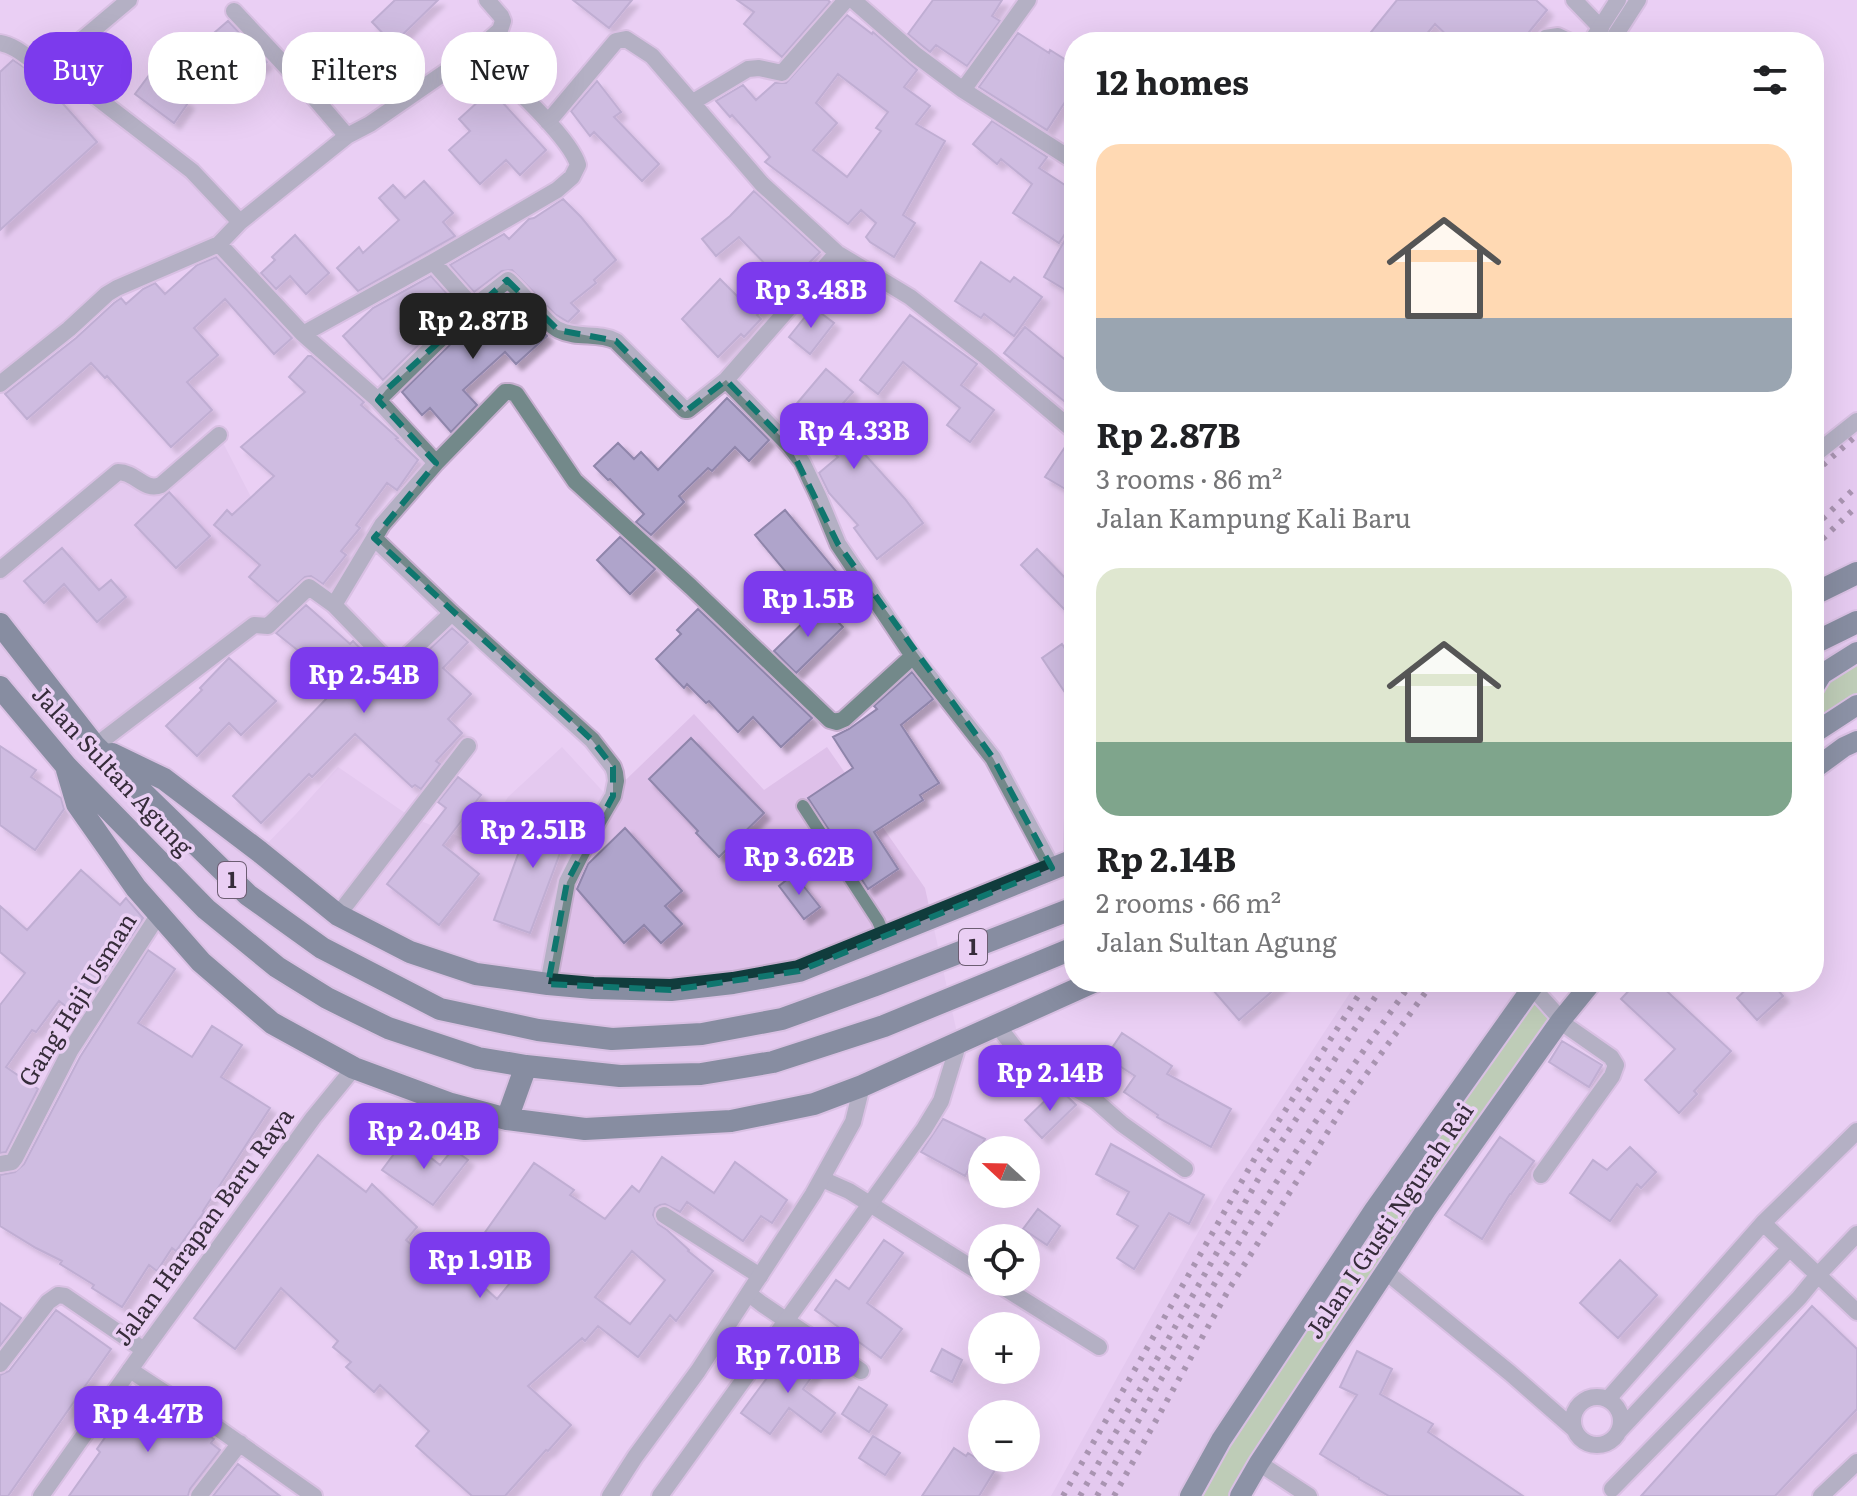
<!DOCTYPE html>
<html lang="en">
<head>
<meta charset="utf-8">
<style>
  :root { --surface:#fff; --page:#f6f6f6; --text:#202124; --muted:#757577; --accent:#7c3aed }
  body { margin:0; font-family:Literata,serif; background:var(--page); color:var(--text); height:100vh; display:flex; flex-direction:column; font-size:30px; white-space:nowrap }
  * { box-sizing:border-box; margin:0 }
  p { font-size:26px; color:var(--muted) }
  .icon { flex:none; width:44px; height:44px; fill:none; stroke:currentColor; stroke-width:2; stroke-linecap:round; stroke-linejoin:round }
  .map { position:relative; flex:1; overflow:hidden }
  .sheet { position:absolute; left:1064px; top:32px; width:760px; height:960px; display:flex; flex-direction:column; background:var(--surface); border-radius:32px; box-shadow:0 8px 32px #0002 }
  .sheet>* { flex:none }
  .guide { position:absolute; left:24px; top:32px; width:760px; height:72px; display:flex; gap:16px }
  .needle { width:52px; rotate:292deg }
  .tools { position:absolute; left:968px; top:1136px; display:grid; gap:16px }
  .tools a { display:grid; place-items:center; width:72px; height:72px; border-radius:50%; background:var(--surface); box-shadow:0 8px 32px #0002; font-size:40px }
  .price { position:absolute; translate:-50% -68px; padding:0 18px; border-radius:16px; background:var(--accent); color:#fff; font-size:26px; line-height:52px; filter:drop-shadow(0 2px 4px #0008) }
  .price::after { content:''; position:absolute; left:50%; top:48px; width:24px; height:18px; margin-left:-12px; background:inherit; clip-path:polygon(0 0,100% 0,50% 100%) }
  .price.selected { background:#222; color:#fff }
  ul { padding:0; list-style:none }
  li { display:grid; align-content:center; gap:16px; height:424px; padding:0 32px }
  li span { display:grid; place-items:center; height:248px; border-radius:24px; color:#555 }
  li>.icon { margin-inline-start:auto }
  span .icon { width:144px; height:144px; fill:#fffc; stroke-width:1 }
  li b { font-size:34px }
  h2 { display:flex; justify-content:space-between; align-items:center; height:96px; padding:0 32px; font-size:34px }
  .pill { padding:0 28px; border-radius:32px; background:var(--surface); box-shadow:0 8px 32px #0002; font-size:28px; line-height:72px }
  .pill.selected { background:var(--accent); color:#fff }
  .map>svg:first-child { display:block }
</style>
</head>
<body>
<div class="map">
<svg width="1857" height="1496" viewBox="0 0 1857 1496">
  <defs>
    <filter id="shadow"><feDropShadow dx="6" dy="6" stdDeviation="2" flood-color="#0004"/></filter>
  </defs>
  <rect width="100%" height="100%" fill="#eacff4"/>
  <path fill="#dec0e9" d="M0 44 53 64 240 222 219 244 117 288 0 385Z
    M1857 427V652L1814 687V464Z
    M219 435 271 536 311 587 268 626 255 625 96 746 259 852 296 814 338 767 411 817 480 845 508 797 562 747 608 797 694 714 764 790 827 747 925 888 959 1042 731 1121 507 1119 272 1023 136 888 67 767 0 687V570L118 472 149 487Z
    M1357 982H1536L1190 1496H1051L1224 1186Z"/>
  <path fill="#89c76e" d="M1857 652V705L1814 733V687Z
    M1532 987 1561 1020 1240 1496H1190Z"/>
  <path fill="#afa4cb" stroke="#8f85ab" stroke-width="2" fill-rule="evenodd" filter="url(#shadow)" d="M395 0H438L393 44 372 22Z
    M573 0H632L609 28Z
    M737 0H828L830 2 782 57 744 24 754 12Z
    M933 0H1002L992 16 1000 21 967 66 936 45 930 52 908 34Z
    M1397 0H1536L1547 10 1521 42H1454L1435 24 1420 42H1363Z
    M847 15 872 34 873 32 917 70 904 87 930 106 916 124 945 141 903 215 915 223 894 257 870 242 866 237 876 223 861 210 848 224 765 162 770 157 732 115 730 117 716 101 743 85 756 100 775 83H786ZM838 74 888 112 876 128 881 131 847 177 813 150 837 123 816 103Z
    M228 21 267 62 236 88 200 45Z
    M1018 33 1049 53 1050 50 1074 65V88L1047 130 979 87Z
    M340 42 360 60 332 90 313 72Z
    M13 60 41 79 97 142 0 230V72Z
    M150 74 188 103 174 123 135 94Z
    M597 81 621 112 614 117 659 164 642 181 594 132 590 136 571 111Z
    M491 90 546 150 520 175 506 160 480 184 449 150 470 131 459 119Z
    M992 121 1047 157 1039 168 1074 191V220L1059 243 1013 213 1032 184 1001 159 997 164 973 144Z
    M424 181 453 213 443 222 455 236 358 291 337 268 359 247 363 253 399 220 379 198 393 185 405 198Z
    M754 191 820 252 757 315 761 319 744 337 741 334 718 357 682 319 720 279 737 296 767 266 739 237 716 256 702 239 730 216Z
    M563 199 581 217 616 260 594 280 596 283 571 303 579 311 568 322 555 314 512 270 502 271 474 292 450 265 504 234 509 239 529 219 534 218Z
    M1074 224V295L1044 277Z
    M295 235 329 273 306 294 290 276 276 289 261 273 275 260 272 257Z
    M216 257 292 338 274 354 225 299 194 328 218 355 187 382 212 410 171 447 107 376 105 378 91 363 27 419 5 394 76 338 114 303 121 298 126 304 143 289 155 283 165 294 197 265Z
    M981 262 1010 282 1014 277 1042 297 1014 336 984 314 981 318 955 301Z
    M431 276 458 306 383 380 343 336 373 308Z
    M507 294 547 336 516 364 505 352 463 390 477 405 451 432 430 408 422 415 402 392 480 315Z
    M813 307 834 323 810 354 789 337Z
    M910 315 977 364 961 385 994 410 970 442 947 425 960 408 903 362 878 394 860 380Z
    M1025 327 1074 367V409L1004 353Z
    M308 356H311L364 402 361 405 398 438 396 439 418 460 397 490 387 483 356 525 360 528 341 551 346 555 323 584 311 576 305 577 278 602 249 577 260 565 214 525 227 510 232 515 274 476 241 447 305 392 289 377Z
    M826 369 853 392 831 417 905 499 923 523 877 559 854 528 858 525 829 493 819 473 838 457 788 414Z
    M727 398 769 440 749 461 735 447 712 471 708 468 679 496 684 502 651 535 636 522 644 514 610 479 608 480 594 466 618 443 634 459 641 452 658 470Z
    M1069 441 1074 442V479L1067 490 1045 477Z
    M169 492 210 536 176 568 135 525Z
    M785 510 840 576 810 601 755 535Z
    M620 537 655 569 630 594 597 560Z
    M62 548 99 590 111 580 126 597 97 622 64 584 44 603 24 581Z
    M1037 549 1074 587V600L1064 609 1021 565Z
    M306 605 350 644 353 641 382 671 398 679 452 628 468 642 443 668 471 694 448 719 462 733 436 761 440 764 421 789 415 785 412 787 355 734 312 777 309 774 261 823 233 796 351 673 328 651 315 664 276 633Z
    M821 605 843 627 796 673 774 651Z
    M698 609 812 718 781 747 753 717 738 732 709 701 706 703 687 684 684 688 656 659 681 634 677 630Z
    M1062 644 1074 663V706L1042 658Z
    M229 658 276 701 241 735 229 723 197 756 166 726 202 690 200 688Z
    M912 672 933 699 901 725 939 783 920 795 923 800 874 832 898 869 868 889 808 798 853 768 833 737 849 729 877 709 874 706Z
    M691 738 764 813 719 857 696 833 698 831 649 779Z
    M0 746 36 770 31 777 61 798 64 809 35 850 0 825Z
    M458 777 481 795 443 845 479 874 439 925 387 884 446 808 438 802Z
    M535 808 572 821 530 933 494 920Z
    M625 828 682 891 665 906 682 924 661 943 644 925 624 943 577 889 588 864Z
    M81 870 120 905 126 898 143 918 79 1017 59 1001 36 1032 32 1030 6 1067 38 1089 6 1152 0 1153V1005L25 973 0 952V906L27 930Z
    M794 874 820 907 804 919 779 886Z
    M148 950 175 969 138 1023 192 1057 212 1026 242 1045 221 1077 270 1108 203 1211 204 1212 176 1251 172 1248 157 1271 149 1265 122 1307 92 1288 94 1285 60 1264 62 1261 36 1248 0 1226V1175L15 1172 24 1164 80 1057Z
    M1206 982H1283L1239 1020Z
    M1637 982H1657L1731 1051 1694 1091 1697 1094 1679 1113 1645 1080 1675 1049 1621 999Z
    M1754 982H1771L1783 996 1757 1020 1737 998Z
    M1122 1033 1172 1066 1167 1074 1231 1109 1211 1147 1157 1117 1158 1115 1124 1092 1135 1076 1106 1057Z
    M1562 1041 1602 1065 1589 1087 1549 1062Z
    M1056 1090 1068 1097 1076 1105 1042 1138 1025 1120Z
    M943 1119 985 1139 965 1176 921 1152Z
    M1500 1137 1534 1161 1511 1194H1510L1482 1239 1445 1215Z
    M406 1138 440 1165 453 1149 468 1160 433 1205 382 1170Z
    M1111 1144 1204 1195 1189 1224 1169 1213 1134 1269 1117 1258 1138 1226 1117 1214 1129 1192 1096 1174Z
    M1630 1147 1656 1172 1641 1188 1637 1184 1610 1221 1570 1193 1593 1160 1607 1170Z
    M318 1155 366 1192 372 1184 417 1227 406 1240 443 1270 449 1264H456L484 1291 486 1289 497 1299 523 1267 481 1238 534 1163 574 1190 570 1195 605 1219 632 1186 639 1192 662 1157 714 1193 735 1162 787 1200 772 1223 761 1216 743 1241 687 1202 680 1212 665 1204 660 1205 655 1208 653 1215 658 1224 667 1230 689 1250 688 1251 713 1271 676 1321 670 1315 638 1357 598 1326 585 1341 582 1338 528 1386 571 1425 548 1451 546 1450 505 1496H472L416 1446 429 1431 380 1385 374 1392 346 1367 351 1362 333 1347 338 1341 281 1288 235 1349 194 1318ZM632 1251 665 1280 630 1324 595 1297Z
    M1038 1209 1060 1226 1047 1245 1023 1229Z
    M884 1240 903 1253 867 1303 902 1329 881 1358 815 1310 836 1280 849 1289Z
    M1620 1260 1657 1295 1618 1338 1580 1303Z
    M0 1303 21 1318 0 1346Z
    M1812 1306 1857 1349V1409L1775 1496H1641Z
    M56 1310 111 1349 8 1496H0V1375L9 1371Z
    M790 1347 818 1368 803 1389 835 1413 821 1432 789 1408 770 1434 741 1413Z
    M942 1349 962 1360 952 1382 931 1371Z
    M1357 1351 1392 1369 1380 1394 1433 1424 1428 1432 1523 1496H1389L1359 1479V1478L1320 1454 1357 1395 1340 1387Z
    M136 1387 214 1439 211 1443 220 1450 190 1489 188 1496H69L100 1452 97 1449 123 1412 120 1411Z
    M859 1387 887 1405 869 1432 842 1414Z
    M873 1436 900 1453 885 1475 859 1458Z
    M954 1448 966 1456 968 1453 995 1470 979 1496H922Z
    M238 1464 280 1496H213Z"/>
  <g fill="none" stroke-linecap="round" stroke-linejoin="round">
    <defs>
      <path id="service" d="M1540 42 1545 36 1558 34 1575 42
        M803 806 878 921 885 937"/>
      <path id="minor" d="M853 0 916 55 963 90 1074 161
        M1574 0 1601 28
        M234 11 306 88 347 136
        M0 43C18 46 30 61 45 69L53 64 129 0
        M53 64 192 171 240 222
        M963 90 1028 0
        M693 102 748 69 759 68 782 73 846 0
        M548 122 616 41 626 39 652 56 762 184 837 253 910 297 985 356 1074 431
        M219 244 303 334 378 400 473 307 508 280C521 291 547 325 559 330 577 339 599 332 616 341L685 410H688L726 380 837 253
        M433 262 473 307
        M303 334 433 262 557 190 572 177 578 165C570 136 501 75 476 51
        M726 380 789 445 802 462 819 498 838 544 913 656 993 758 1052 868
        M0 384 69 329 107 294 117 288 219 244 240 222 347 136 370 124 476 51 500 30 503 21 501 16 487 0
        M378 400 436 463
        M1814 455 1857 421
        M374 538 452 613
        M0 570 118 472C136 472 144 492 161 485L219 435
        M95 746 254 625 268 626 309 587 334 605
        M338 915 468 746
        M548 984 567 882 593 830 613 796 616 781 615 773 613 767 592 740 452 613 399 663 395 665 390 663 334 605 382 525 436 463 505 392H510L516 394 575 481 691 587 830 720 837 722 844 719 913 656
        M1532 987 1568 1027 1611 1057 1616 1065 1612 1076 1541 1175
        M997 1025 1021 1056 1096 1101 1122 1124 1185 1169
        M0 1164 12 1162 15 1158 70 1051 159 914
        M822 1179 849 1191 982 1274
        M664 1215 760 1276
        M1763 1223 1857 1312
        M1385 1271 1510 1373 1574 1429
        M995 1282 1099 1347
        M749 1294 762 1304 861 1371
        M0 1364 48 1302 58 1295 65 1296 144 1350
        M130 1370 202 1417 314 1496
        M1573 1421a24 24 0 1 1 48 0a24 24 0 1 1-48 0Z
        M1608 1399 1763 1223 1857 1131
        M1619 1431 1789 1249
        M1259 1463 1309 1496
        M1612 1489 1799 1298 1817 1276 1857 1234
        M199 1496 240 1443
        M1821 1496 1857 1462"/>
      <path id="tertiary" d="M1591 42 1618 0
        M1611 42 1638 0
        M1073 861 1074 818
        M41 1496 144 1350 313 1118 354 1068
        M610 1496 635 1457 698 1371 813 1194 853 1122 862 1086
        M660 1496 924 1129 941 1101 959 1042"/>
      <path id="primary" d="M1814 687 1822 674 1857 652
        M1814 733 1857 705
        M1814 769 1844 747 1857 741
        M1190 1496 1221 1440 1374 1210 1536 982
        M1240 1496 1259 1463 1426 1210 1561 1020 1592 982"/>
      <path id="trunk" d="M1814 594 1857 573
        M0 624 95 746 248 895 322 948 440 1009 538 1030 612 1039 702 1034 782 1019 873 986 1074 908
        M1814 643 1857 622
        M0 687 67 767 206 909 277 967 327 998 388 1028 478 1058 526 1066 620 1076 701 1074 773 1062 884 1026 1074 948
        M112 754 164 779 260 852 338 915 410 952 476 974 548 984 593 988 671 990 733 983 799 971 1074 860
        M67 770 77 804 136 888 201 962 272 1023 354 1068 451 1104 507 1119 585 1129 731 1121 814 1104 862 1086 1093 982
        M507 1119 526 1066"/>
    </defs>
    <use href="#service" stroke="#c6aecf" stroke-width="16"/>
    <use href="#minor" stroke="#c6aecf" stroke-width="20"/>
    <use href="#tertiary" stroke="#c6aecf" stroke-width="20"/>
    <use href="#primary" stroke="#c6aecf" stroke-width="24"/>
    <use href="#trunk" stroke="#c6aecf" stroke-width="26"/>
    <use href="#service" stroke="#73898a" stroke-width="12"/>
    <use href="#minor" stroke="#73898a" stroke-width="16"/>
    <use href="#tertiary" stroke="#73898a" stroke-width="16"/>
    <use href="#primary" stroke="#1c4848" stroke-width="20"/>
    <use href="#trunk" stroke="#103c3c" stroke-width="22"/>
    <path stroke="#5b4d60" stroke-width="6" stroke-dasharray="4 8" stroke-linecap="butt" d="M1814 473 1857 435
      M1814 527 1857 486
      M1814 547 1857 506
      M1063 1496 1255 1158 1367 982
      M1080 1496 1265 1167 1385 982
      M1097 1496C1135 1427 1173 1357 1212 1288 1273 1183 1341 1081 1412 982
      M1114 1496 1229 1289 1349 1098 1433 982"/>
  </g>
  <path d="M0 0H1857V1496H0ZM507 280 558 330 616 341 685 412 726 380 789 445 838 544 993 758 1052 868 799 971 671 990 548 984 567 882 613 796V767L592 740 374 538 436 463 378 400 386 390Z" fill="#eacff4" fill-opacity=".55" fill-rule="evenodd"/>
  <path fill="none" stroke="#0f766e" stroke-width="6" stroke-dasharray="16 10" stroke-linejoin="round" d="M507 280 558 330 616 341 685 412 726 380 789 445 838 544 993 758 1052 868 799 971 671 990 548 984 567 882 613 796V767L592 740 374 538 436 463 378 400 386 390Z"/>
  <g text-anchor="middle" stroke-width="7" stroke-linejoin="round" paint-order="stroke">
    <g fill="#eacff4" stroke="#6c5d72" stroke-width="2">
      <rect x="218" y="862" width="28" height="36" rx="6"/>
      <rect x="959" y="929" width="28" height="36" rx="6"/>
    </g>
    <g font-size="22" font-weight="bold" fill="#362c3a">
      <text x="232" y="888">1</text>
      <text x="973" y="955">1</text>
    </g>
    <g font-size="24" fill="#362c3a" stroke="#eacff4">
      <text transform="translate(112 771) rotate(47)" y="8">Jalan Sultan Agung</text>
      <text transform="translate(78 1000) rotate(-58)" y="8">Gang Haji Usman</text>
      <text transform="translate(1390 1221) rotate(-56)" y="8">Jalan I Gusti Ngurah Rai</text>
      <text transform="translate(204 1227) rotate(-54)" y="8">Jalan Harapan Baru Raya</text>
    </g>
  </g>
</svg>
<div class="tools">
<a><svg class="needle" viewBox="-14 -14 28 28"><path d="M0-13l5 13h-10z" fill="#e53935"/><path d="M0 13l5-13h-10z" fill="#757577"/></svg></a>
<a><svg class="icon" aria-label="locate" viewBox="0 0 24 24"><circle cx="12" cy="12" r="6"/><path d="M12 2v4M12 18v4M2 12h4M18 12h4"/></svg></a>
<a>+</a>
<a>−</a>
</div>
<b class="price" style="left:811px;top:330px">Rp 3.48B</b>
<b class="price selected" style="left:473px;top:361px">Rp 2.87B</b>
<b class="price" style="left:854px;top:471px">Rp 4.33B</b>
<b class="price" style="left:808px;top:639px">Rp 1.5B</b>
<b class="price" style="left:364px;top:715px">Rp 2.54B</b>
<b class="price" style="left:533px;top:870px">Rp 2.51B</b>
<b class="price" style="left:799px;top:897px">Rp 3.62B</b>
<b class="price" style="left:1050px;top:1113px">Rp 2.14B</b>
<b class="price" style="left:424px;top:1171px">Rp 2.04B</b>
<b class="price" style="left:480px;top:1300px">Rp 1.91B</b>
<b class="price" style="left:788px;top:1395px">Rp 7.01B</b>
<b class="price" style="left:148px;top:1454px">Rp 4.47B</b>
<div class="guide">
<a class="pill selected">Buy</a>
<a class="pill">Rent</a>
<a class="pill">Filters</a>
<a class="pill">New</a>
</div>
<section class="sheet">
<h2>12 homes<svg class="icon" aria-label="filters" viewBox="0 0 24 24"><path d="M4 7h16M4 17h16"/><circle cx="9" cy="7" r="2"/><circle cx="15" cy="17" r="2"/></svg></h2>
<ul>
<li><span style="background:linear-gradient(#ffd9b3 70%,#9aa5b1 0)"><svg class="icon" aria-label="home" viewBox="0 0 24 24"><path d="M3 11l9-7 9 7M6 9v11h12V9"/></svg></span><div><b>Rp 2.87B</b><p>3 rooms · 86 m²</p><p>Jalan Kampung Kali Baru</p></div></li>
<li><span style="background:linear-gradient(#dfe7d0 70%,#7fa58c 0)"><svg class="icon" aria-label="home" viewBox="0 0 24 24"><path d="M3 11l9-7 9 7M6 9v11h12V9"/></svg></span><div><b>Rp 2.14B</b><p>2 rooms · 66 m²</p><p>Jalan Sultan Agung</p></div></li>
</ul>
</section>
</div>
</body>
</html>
